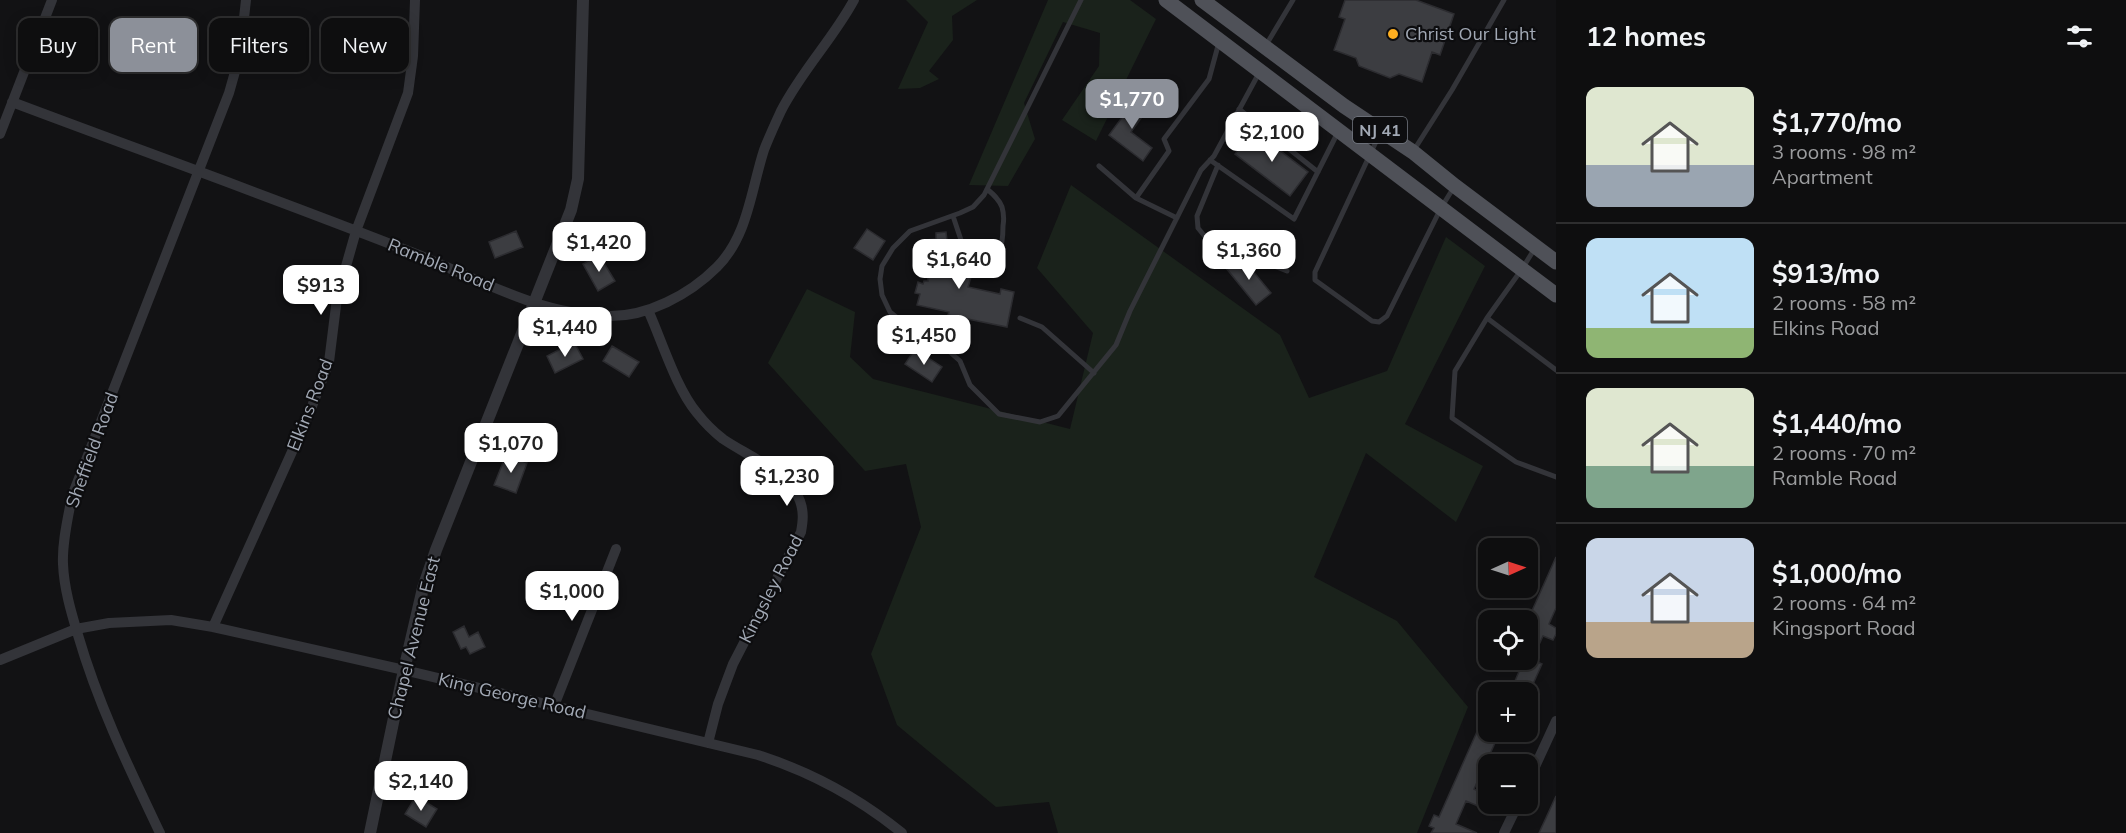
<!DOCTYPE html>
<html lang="en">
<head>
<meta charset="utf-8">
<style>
  :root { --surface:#0e0e0f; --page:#171718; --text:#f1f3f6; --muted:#9b9c9e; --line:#2e2e2f; --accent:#8c9099 }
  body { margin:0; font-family:Mulish,sans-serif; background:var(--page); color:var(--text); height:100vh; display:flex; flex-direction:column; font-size:22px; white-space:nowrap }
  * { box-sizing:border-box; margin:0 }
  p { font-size:20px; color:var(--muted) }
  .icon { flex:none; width:33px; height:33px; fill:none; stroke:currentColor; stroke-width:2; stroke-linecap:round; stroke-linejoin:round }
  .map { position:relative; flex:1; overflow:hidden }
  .side { display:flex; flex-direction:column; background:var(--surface); width:570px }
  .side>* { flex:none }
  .banner { position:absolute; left:18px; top:18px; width:570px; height:54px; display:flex; gap:12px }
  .needle { width:39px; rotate:87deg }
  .controls { position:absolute; left:1478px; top:538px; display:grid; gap:12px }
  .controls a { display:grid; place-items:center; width:60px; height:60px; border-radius:12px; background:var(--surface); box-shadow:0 3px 15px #0003,0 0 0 2px var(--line); font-size:30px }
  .price { position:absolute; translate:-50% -51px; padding:0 14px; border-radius:12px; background:#fff; color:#222; font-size:20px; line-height:39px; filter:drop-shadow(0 2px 3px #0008) }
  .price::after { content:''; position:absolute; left:50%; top:36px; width:18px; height:14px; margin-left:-9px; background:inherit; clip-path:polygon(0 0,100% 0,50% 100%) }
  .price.on { background:var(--accent); color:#fff }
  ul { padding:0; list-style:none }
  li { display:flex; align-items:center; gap:18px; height:150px; padding:0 30px }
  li+li { border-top:2px solid var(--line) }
  li span { display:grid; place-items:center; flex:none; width:168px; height:120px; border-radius:12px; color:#555 }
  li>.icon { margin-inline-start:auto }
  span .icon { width:72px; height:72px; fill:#fffc; stroke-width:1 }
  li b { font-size:26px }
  h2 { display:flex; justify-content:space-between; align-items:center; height:72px; padding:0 30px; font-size:26px }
  .chip { padding:0 21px; border-radius:12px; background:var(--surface); box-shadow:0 3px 15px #0003,0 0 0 2px var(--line); font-size:21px; line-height:54px }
  .chip.on { background:var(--accent); color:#fff }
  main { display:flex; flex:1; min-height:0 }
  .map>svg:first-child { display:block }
</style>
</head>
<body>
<main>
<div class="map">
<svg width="1556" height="833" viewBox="0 0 1556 833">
  <rect width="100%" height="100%" fill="#121214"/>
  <path fill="#1a221b" d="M906 0H977L952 16 953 40 929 71 939 79 920 88 898 89 928 22Z
    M1048 0H1130L1156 19 1096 141 1062 120 1099 66 1100 33 1063 22 1024 103 1035 139 1008 186 969 185Z
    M1071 185 1280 335 1309 398 1387 371 1446 237 1485 266 1405 424 1483 466 1456 522 1366 453 1314 577 1397 621 1468 707 1417 833H1058L1049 802 996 807 897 725 871 654 921 527 906 464 865 471 768 363 807 289 855 312 850 357 873 379 1070 429 1093 333 1037 268Z"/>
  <path fill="#3c3d41" stroke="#2c2c30" stroke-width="1.5" d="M1345 0H1416L1454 14 1440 55 1432 52 1422 82 1399 74 1390 78 1359 66 1356 58 1334 50 1345 19 1339 17Z
    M1140 98 1148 105 1145 109 1147 110 1131 132 1152 148 1143 161 1109 135 1134 101 1137 103Z
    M1253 130 1308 172 1290 196 1235 154Z
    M867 229 885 241 873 260 854 248Z
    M516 231 523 247 495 258 489 242Z
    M946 232 951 274 971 277 968 287 1000 294 1001 289 1014 292 1007 327 948 315 949 312 917 305 920 294 915 293 918 282 923 284 924 281H928L925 240 936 239V233Z
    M599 255 615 281 598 291 583 264Z
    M1240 257 1243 259 1271 293 1256 305 1226 268Z
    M574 342 583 359 555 373 547 356Z
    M612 346 639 362 629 377 603 361Z
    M915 349 942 367 932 382 905 364Z
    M506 455 527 463 516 493 494 485Z
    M1556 557V608L1549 624 1556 628V634L1553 640 1543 636 1532 660 1542 664 1529 693H1510L1520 669 1501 660H1527V622Z
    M464 626 469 637 478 632 485 647 470 654 466 647 461 649 453 632Z
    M1488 707V732H1500L1490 754 1515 765H1488V769L1484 767 1474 789 1483 793 1478 806 1466 801 1456 824 1477 833H1431L1434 828 1429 826 1434 815 1439 817Z
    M416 796 437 809 426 827 405 814Z
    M1556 796V833H1539Z"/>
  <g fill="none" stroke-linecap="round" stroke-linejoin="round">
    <path stroke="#333439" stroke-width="5" d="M1081 0 984 195 973 207 960 213 910 231 893 248 882 266 880 279 882 295 890 312 901 321 933 337 960 361 970 385 999 414 1040 422 1058 416 1116 345 1130 311 1201 170 1214 156 1259 73
      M1266 45 1293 0
      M1239 109 1318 172
      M1381 131 1315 272V280L1372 321 1379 322 1387 316 1441 208 1454 187
      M1414 150 1452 90 1504 0
      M1210 160 1294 219 1338 132
      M1218 165 1197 216 1198 228 1207 239 1287 271
      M1099 166 1136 198 1177 218
      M1136 198 1169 151 1164 139 1209 79 1219 42
      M953 216 966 255 976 263C1000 262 1003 248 1003 226 1004 220 1004 214 1002 207 999 199 993 194 987 189
      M1535 248 1522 269 1487 318 1455 371 1452 418 1516 462 1556 477
      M1020 318 1042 327 1094 373
      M1487 318 1556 370"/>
    <path stroke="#333439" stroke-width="10" d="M12 102C145 152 279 200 411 252 475 277 538 315 608 316 647 317 689 295 717 267 748 236 751 190 764 150 769 137 775 124 781 111 802 70 833 39 854 0
      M0 134 52 0
      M648 310C662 341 676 388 697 413 704 422 714 432 723 439 746 455 791 473 800 501 804 512 803 521 801 532L733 664 718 704 708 743
      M213 627 309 414 329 362 337 298 356 231 408 93 413 56 415 0
      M0 660 76 629 109 623 171 620 213 627 404 670 758 755C811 772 859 798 902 833
      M554 706 616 549
      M1527 784 1556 721
      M160 833C129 768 98 704 78 635 71 612 64 588 63 564 62 542 68 518 72 496L229 93 240 54 246 0
      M1504 833 1518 804"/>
    <path stroke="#333439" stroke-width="12" d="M370 833 404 670 423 588 436 550 571 210 578 179 583 0"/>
    <path stroke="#4f5158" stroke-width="15" d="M1166 0 1556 295
      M1202 0 1344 106 1413 152 1455 186 1556 262"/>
  </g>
  <circle fill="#fdae20" stroke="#0d0d0f" stroke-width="2" cx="1393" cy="34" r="6"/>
  <g text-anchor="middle" stroke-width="4.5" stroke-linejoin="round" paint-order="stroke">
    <rect fill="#0d0d0f" stroke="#757a83" stroke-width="1.5" x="1353" y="117" width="54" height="26" rx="4.5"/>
    <g font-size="16" font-weight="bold" fill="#a2a9b5">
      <text x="1380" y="136">NJ 41</text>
    </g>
    <g font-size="18" fill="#a2a9b5" stroke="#0d0d0f" text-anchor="start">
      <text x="1405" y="40">Christ Our Light</text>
    </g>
    <g font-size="18" fill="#a2a9b5" stroke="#0d0d0f">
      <text transform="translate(441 265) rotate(22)" y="6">Ramble Road</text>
      <text transform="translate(310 405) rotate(-69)" y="6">Elkins Road</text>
      <text transform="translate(92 450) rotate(-70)" y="6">Sheffield Road</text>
      <text transform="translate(771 589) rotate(-63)" y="6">Kingsley Road</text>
      <text transform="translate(414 638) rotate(-76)" y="6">Chapel Avenue East</text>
      <text transform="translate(512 696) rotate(13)" y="6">King George Road</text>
    </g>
  </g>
</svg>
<div class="controls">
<a><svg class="needle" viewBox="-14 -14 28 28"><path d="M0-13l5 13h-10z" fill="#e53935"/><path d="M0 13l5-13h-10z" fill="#9b9c9e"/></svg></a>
<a><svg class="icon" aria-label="locate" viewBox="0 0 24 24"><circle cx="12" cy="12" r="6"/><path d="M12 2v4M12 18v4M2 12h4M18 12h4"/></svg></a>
<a>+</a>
<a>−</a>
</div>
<b class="price on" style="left:1132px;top:130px">$1,770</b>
<b class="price" style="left:1272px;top:163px">$2,100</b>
<b class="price" style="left:599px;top:273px">$1,420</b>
<b class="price" style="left:1249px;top:281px">$1,360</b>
<b class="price" style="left:959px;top:290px">$1,640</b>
<b class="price" style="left:321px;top:316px">$913</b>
<b class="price" style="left:565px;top:358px">$1,440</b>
<b class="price" style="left:924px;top:366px">$1,450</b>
<b class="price" style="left:511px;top:474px">$1,070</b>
<b class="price" style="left:787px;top:507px">$1,230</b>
<b class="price" style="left:572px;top:622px">$1,000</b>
<b class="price" style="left:421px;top:812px">$2,140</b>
<div class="banner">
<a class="chip">Buy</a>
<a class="chip on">Rent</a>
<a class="chip">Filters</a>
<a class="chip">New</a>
</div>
</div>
<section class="side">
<h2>12 homes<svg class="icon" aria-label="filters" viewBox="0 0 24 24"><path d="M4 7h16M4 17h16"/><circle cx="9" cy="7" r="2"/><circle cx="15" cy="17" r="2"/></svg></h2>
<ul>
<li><span style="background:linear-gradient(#dfe7d0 65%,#9aa5b1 0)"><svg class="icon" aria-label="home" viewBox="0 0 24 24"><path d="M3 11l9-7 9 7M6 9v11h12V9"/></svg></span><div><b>$1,770/mo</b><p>3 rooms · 98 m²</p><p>Apartment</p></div></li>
<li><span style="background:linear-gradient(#bfe0f5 75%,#8fb573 0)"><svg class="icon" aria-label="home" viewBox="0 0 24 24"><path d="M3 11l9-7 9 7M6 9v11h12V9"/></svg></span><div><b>$913/mo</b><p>2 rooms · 58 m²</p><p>Elkins Road</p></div></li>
<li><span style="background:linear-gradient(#dfe7d0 65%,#7fa58c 0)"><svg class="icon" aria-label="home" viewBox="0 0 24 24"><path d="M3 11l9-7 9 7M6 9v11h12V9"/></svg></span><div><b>$1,440/mo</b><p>2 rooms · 70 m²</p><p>Ramble Road</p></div></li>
<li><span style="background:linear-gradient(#c9d6e8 70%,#b9a48a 0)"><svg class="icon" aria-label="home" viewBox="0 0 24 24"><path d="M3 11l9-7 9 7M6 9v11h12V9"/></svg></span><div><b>$1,000/mo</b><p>2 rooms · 64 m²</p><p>Kingsport Road</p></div></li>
</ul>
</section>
</main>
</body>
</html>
